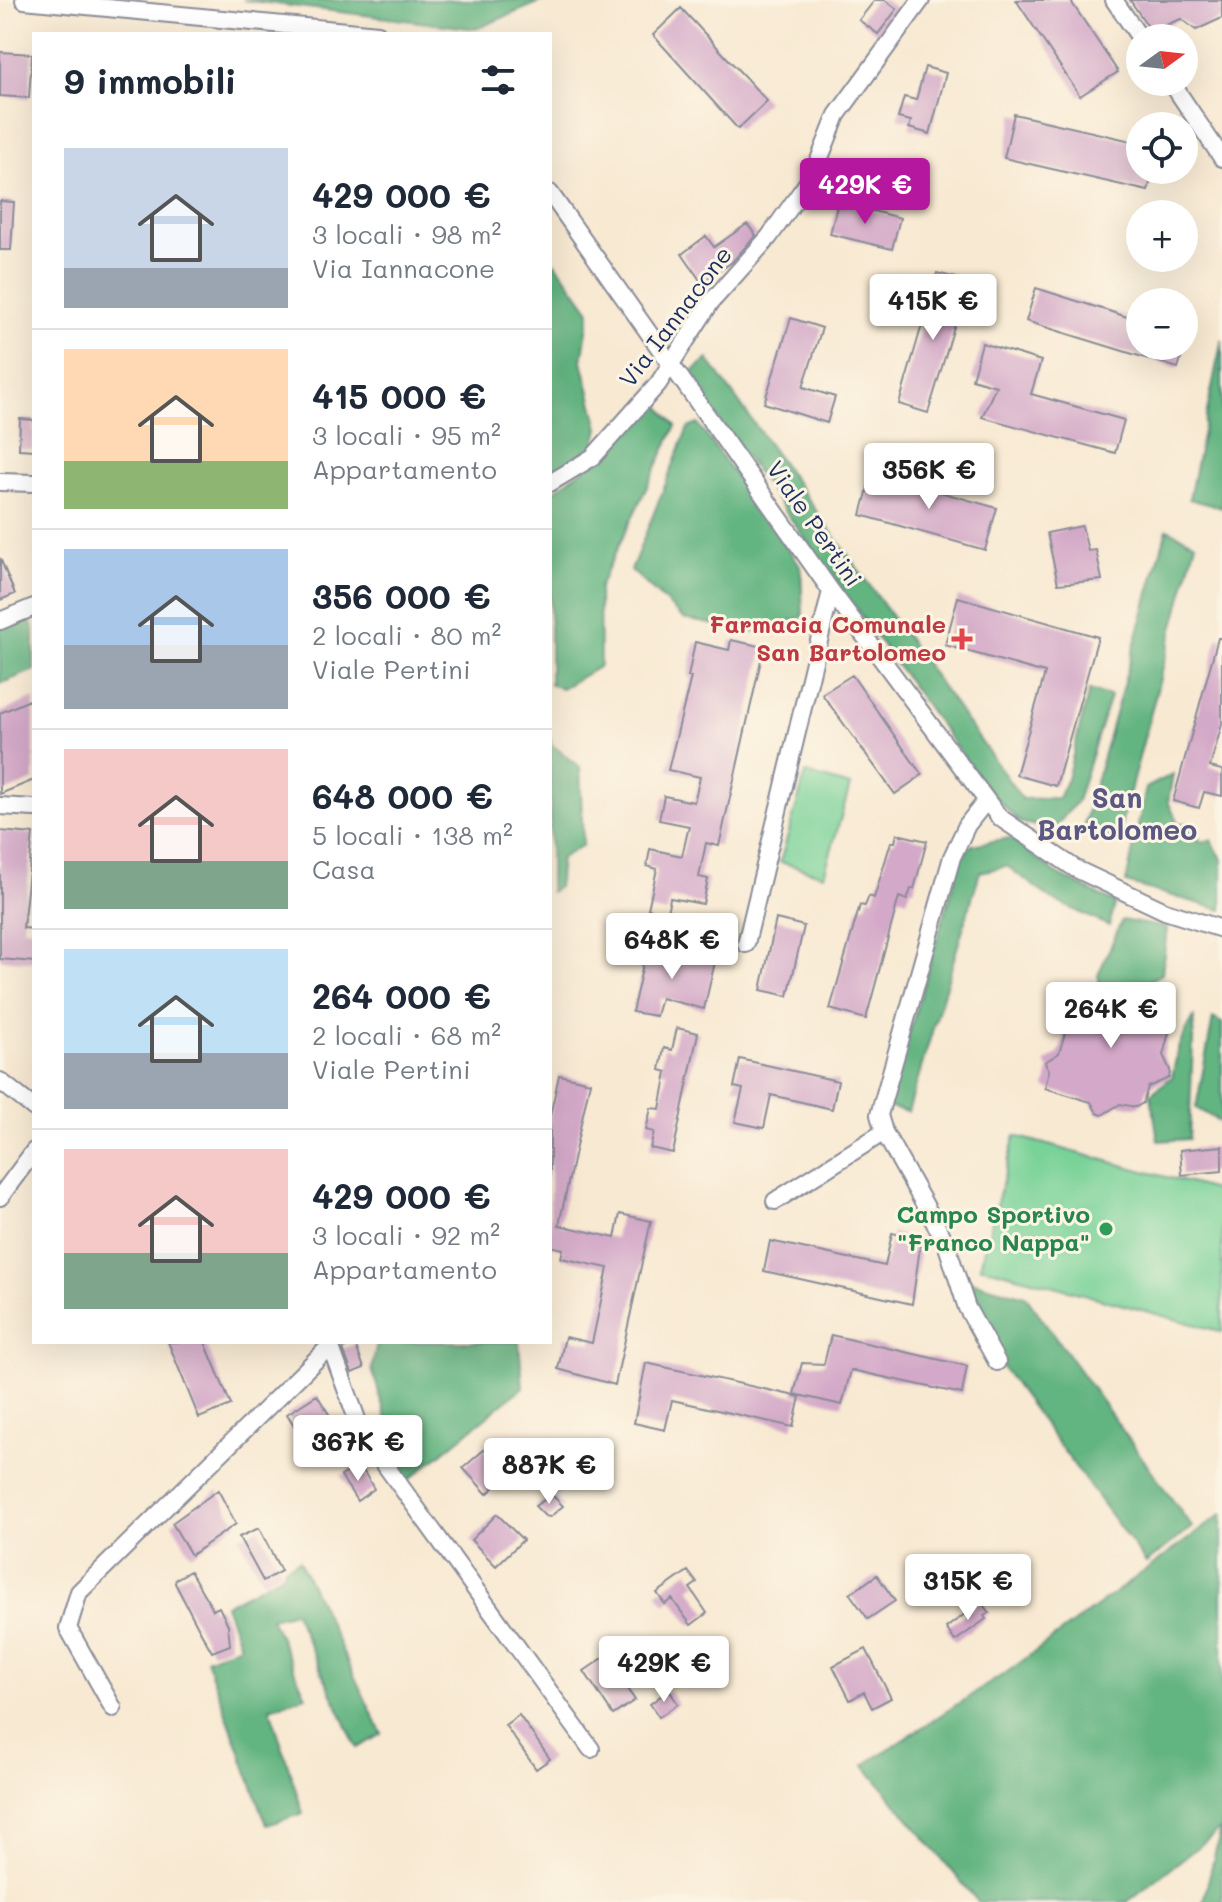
<!DOCTYPE html>
<html lang="it">
<head>
<meta charset="utf-8">
<style>
  :root { --surface:#fff; --page:#f2f2f3; --text:#1f2937; --muted:#747a83; --line:#e0e1e3; --accent:#b5179e }
  body { margin:0; font-family:Mali,sans-serif; background:var(--page); color:var(--text); height:100vh; display:flex; flex-direction:column; font-size:30px; white-space:nowrap }
  * { box-sizing:border-box; margin:0 }
  p { font-size:26px; color:var(--muted) }
  .icon { flex:none; width:44px; height:44px; fill:none; stroke:currentColor; stroke-width:2; stroke-linecap:round; stroke-linejoin:round }
  .map { position:relative; flex:1; overflow:hidden }
  .drawer { position:absolute; left:32px; top:32px; width:520px; height:1312px; display:flex; flex-direction:column; background:var(--surface); border-radius:0px; box-shadow:0 8px 32px #0002 }
  .drawer>* { flex:none }
  .needle { width:52px; rotate:75deg }
  .controls { position:absolute; left:1126px; top:24px; display:grid; gap:16px }
  .controls a { display:grid; place-items:center; width:72px; height:72px; border-radius:50%; background:var(--surface); box-shadow:0 8px 32px #0002; font-size:40px }
  .price { position:absolute; translate:-50% -68px; padding:0 18px; border-radius:8px; background:#fff; color:#222; font-size:26px; line-height:52px; filter:drop-shadow(0 2px 4px #0008) }
  .price::after { content:''; position:absolute; left:50%; top:48px; width:24px; height:18px; margin-left:-12px; background:inherit; clip-path:polygon(0 0,100% 0,50% 100%) }
  .price.selected { background:var(--accent); color:#fff }
  ul { padding:0; list-style:none }
  li { display:flex; align-items:center; gap:24px; height:200px; padding:0 32px }
  li+li { border-top:2px solid var(--line) }
  li span { display:grid; place-items:center; flex:none; width:224px; height:160px; border-radius:0px; color:#555 }
  li>.icon { margin-inline-start:auto }
  span .icon { width:96px; height:96px; fill:#fffc; stroke-width:1 }
  li b { font-size:34px }
  h2 { display:flex; justify-content:space-between; align-items:center; height:96px; padding:0 32px; font-size:34px }
  .map>svg:first-child { display:block }
</style>
</head>
<body>
<div class="map">
<svg width="1222" height="1902" viewBox="0 0 1222 1902">
  <rect width="100%" height="100%" fill="#fcf5e5"/>
  <filter id="ink" filterUnits="userSpaceOnUse"><feTurbulence type="fractalNoise" baseFrequency=".0125" numOctaves="2"/><feDisplacementMap in="SourceGraphic" scale="16" xChannelSelector="R" yChannelSelector="G"/><feConvolveMatrix kernelMatrix="1 2 1 2 8 2 1 2 1" color-interpolation-filters="sRGB"/></filter>
  <filter id="wash" filterUnits="userSpaceOnUse"><feTurbulence type="fractalNoise" baseFrequency=".006" numOctaves="4" result="noise"/><feDisplacementMap in="SourceGraphic" scale="32" xChannelSelector="R" yChannelSelector="G"/><feGaussianBlur stdDeviation="1.8" result="paint"/><feColorMatrix in="noise" values="0 0 0 0 0 0 0 0 0 0 0 0 0 0 0 0 0 1.4 0 .05"/><feComposite in="paint" operator="in"/></filter>
  <g filter="url(#wash)">
    <rect width="100%" height="100%" fill="#f8e9d2"/>
    <path fill="#79d298" stroke="#4a807b" stroke-width="2" d="M806 773 850 786 824 875 780 862Z
      M1015 1136 1222 1192V1332L980 1266Z"/>
    <path fill="#62b480" stroke="#3e726f" stroke-width="2" d="M243 0H545L476 29Z
      M556 263 590 311 582 361 599 428 595 445 550 474V266Z
      M1222 339V508L1189 499Z
      M708 359 1022 799 1058 798 1067 779 1089 690 1110 696 1077 801 1053 830 1019 822 983 784 687 376Z
      M659 405 676 426 599 587 600 666 562 688 550 685V521L554 520 550 494 614 446 644 414Z
      M698 424 801 567 803 617 753 632 684 619 631 570 688 428Z
      M1167 529 1196 543 1117 840 1083 828Z
      M28 616 34 631V670L0 684V628Z
      M550 737 551 744 580 767 583 845 561 858 558 887 550 892Z
      M1173 774 1168 802 1178 823H1194L1200 842 1211 840 1222 859V910L1126 883 1146 788Z
      M1010 838 1057 874 1115 903 1109 926 1051 899 1007 866 980 872 908 1112 887 1107 962 855 972 845Z
      M1122 920 1167 928 1162 974 1125 994 1101 988 1098 975Z
      M1194 1016 1189 1139 1158 1141 1151 1094 1172 1077 1179 1045Z
      M1213 1018 1222 1023V1123L1196 1108Z
      M970 1281 1026 1296 1192 1527 1146 1563 1002 1367Z
      M377 1342H519L523 1387 405 1483 372 1369Z
      M1222 1514V1902H1203L1221 1829 1127 1902H978L864 1765 1010 1670Z
      M299 1560 382 1734 357 1748 294 1612 271 1618 306 1696 270 1708 303 1813 267 1825 206 1659 240 1645 225 1605 283 1574 285 1568Z"/>
    <g id="blocks">
      <path fill="#d3a8c8" d="M875 0H885L897 9 878 34 859 20Z
        M1016 0H1070L1118 72 1080 96Z
        M1130 0H1222V18L1196 30 1181 19 1151 31Z
        M681 8 767 101 738 129 653 35Z
        M0 52 32 54 29 98 0 96Z
        M925 67 946 73 930 134 909 128 911 121 898 118 904 97 916 100Z
        M1014 114 1140 143V170H1153L1148 191 1004 158Z
        M0 201 14 202 11 250H0Z
        M838 202 900 218 892 249 830 234Z
        M747 224 756 235 732 262 702 283 682 254 706 236 714 247Z
        M937 273 968 281 928 413 899 404Z
        M1036 288 1140 321V346H1185L1178 368 1026 321Z
        M791 318 822 328 803 387 835 397 827 423 764 403Z
        M982 343 1041 361 1031 394 1124 420 1115 453 982 417 996 386 972 379Z
        M20 419 34 420V450L19 449Z
        M872 473 997 508 985 550 861 515Z
        M1082 526 1088 551 1096 550 1102 580 1058 584 1047 533Z
        M0 558 15 594 0 600Z
        M958 597 1098 637 1056 786 1016 775 1045 673 945 645Z
        M1218 638H1222V724L1210 767 1222 770V796L1204 792 1199 808 1173 801Z
        M731 640 764 647 719 846 706 843 699 877 708 879 703 904 670 898 667 913 648 909 657 869 647 866 650 849 682 856 689 826 659 820 664 796 694 802 700 777 668 770 691 677H688L695 642 729 650Z
        M852 675 922 775 895 794 822 694Z
        M34 698V780L0 794V713Z
        M0 831 33 834 23 928 34 929V962L0 959Z
        M897 834 927 841 914 889H911L907 900 899 897 866 1019 830 1009 860 905 865 906 869 896 874 898 891 842H895Z
        M776 919 804 926 788 996 761 990Z
        M647 947 715 962 704 1009 661 998 656 1016 632 1012Z
        M1093 989 1141 1001 1151 996 1155 1005 1175 1010 1163 1055 1170 1070 1169 1078 1148 1087 1143 1103 1136 1107 1120 1104 1102 1115 1097 1113 1091 1102 1045 1088 1049 1070 1045 1062 1059 1053 1069 1020 1064 1018 1067 1005Z
        M677 1028 698 1033 673 1153 650 1148 654 1132 646 1130 651 1108 660 1109 667 1072 660 1070 664 1048 672 1050Z
        M740 1059 838 1081 832 1109 771 1095 764 1128 735 1122 743 1089 734 1087Z
        M559 1075 590 1082 559 1225 615 1238 620 1214 651 1221 615 1385 558 1369 565 1337 592 1343 608 1268 561 1258 563 1249 550 1246V1116Z
        M1222 1146V1171L1182 1175 1180 1150Z
        M892 1233 921 1240 912 1304 764 1271 770 1241 885 1266Z
        M831 1335 967 1366 962 1394 851 1370 842 1405 794 1394 802 1363 824 1364Z
        M168 1342H205L231 1405 199 1418Z
        M355 1344 364 1368 352 1373 343 1349Z
        M646 1363 800 1397 793 1427 672 1400 665 1430 634 1423Z
        M317 1395 335 1424 305 1443 287 1414Z
        M486 1448 509 1474 487 1494 463 1468Z
        M360 1465 374 1489 357 1501 341 1476Z
        M218 1490 236 1524 191 1555 172 1523Z
        M552 1495 563 1506 550 1517 545 1516 535 1506Z
        M497 1514 523 1540 496 1566 471 1540Z
        M259 1528 281 1571 263 1581 239 1537Z
        M190 1571 213 1610 219 1607 228 1625 230 1645 212 1652 199 1629 175 1583 176 1579Z
        M688 1571 697 1583 690 1588 707 1613 691 1625 672 1599 665 1604 657 1593Z
        M877 1575 895 1601 868 1619 850 1594Z
        M981 1602 989 1613 984 1616 986 1619 955 1641 946 1628Z
        M866 1649 891 1698 872 1708 864 1692 850 1700 833 1666Z
        M615 1650 632 1675 622 1682 635 1700 613 1715 584 1671Z
        M669 1690 678 1704 659 1717 650 1704Z
        M519 1715 550 1759 536 1769 505 1725Z"/>
    </g>
  </g>
  <g filter="url(#ink)">
    <use href="#blocks" fill-opacity="0" stroke="#8a8c98" stroke-width="2"/>
    <g fill="none" stroke-linecap="round" stroke-linejoin="round">
      <defs>
        <path id="street" d="M24 0 378 34
          M1114 0 1140 38
          M1171 82 1222 158
          M550 193 831 591 999 817 1076 869 1165 911 1222 929
          M0 482 34 483
          M550 483 593 457 658 384 711 302 769 237 813 175 837 115 921 0
          M0 621 34 607
          M986 801 967 825 952 857 879 1115 884 1132 946 1243 967 1308 997 1362
          M0 806 34 808
          M746 944 831 591
          M0 1081 34 1108
          M0 1197 34 1151
          M775 1201 884 1132
          M329 1342 362 1433 591 1749
          M113 1708 68 1628 79 1592 330 1346"/>
      </defs>
      <use href="#street" stroke="#8a8c98" stroke-width="20"/>
      <use href="#street" stroke="#fff" stroke-width="16"/>
    </g>
  </g>
  <path fill="#e0444e" stroke="#fcf5e5" stroke-width="3" d="M958 627h8v8h8v8h-8v8h-8v-8h-8v-8h8z"/>
  <circle fill="#2e9e5b" stroke="#fcf5e5" stroke-width="3" cx="1106" cy="1229" r="8"/>
  <g text-anchor="middle" stroke-width="6" stroke-linejoin="round" paint-order="stroke">
    <g font-size="24" fill="#1b2f5e" stroke="#fcf5e5">
      <text transform="translate(676 317) rotate(-53)" y="8">Via Iannacone</text>
      <text transform="translate(814 524) rotate(55)" y="8">Viale Pertini</text>
    </g>
    <g font-size="24" font-weight="bold" fill="#be3a42" stroke="#fcf5e5" text-anchor="end">
      <text x="946" y="633">Farmacia Comunale<tspan x="946" dy="28">San Bartolomeo</tspan></text>
    </g>
    <g font-size="24" font-weight="bold" fill="#27864d" stroke="#fcf5e5" text-anchor="end">
      <text x="1090" y="1223">Campo Sportivo<tspan x="1090" dy="28">"Franco Nappa"</tspan></text>
    </g>
    <g font-size="28" font-weight="bold" fill="#5b5983" stroke="#fcf5e5">
      <text x="1117" y="808">San<tspan x="1117" dy="32">Bartolomeo</tspan></text>
    </g>
  </g>
</svg>
<div class="controls">
<a><svg class="needle" viewBox="-14 -14 28 28"><path d="M0-13l5 13h-10z" fill="#e53935"/><path d="M0 13l5-13h-10z" fill="#747a83"/></svg></a>
<a><svg class="icon" aria-label="locate" viewBox="0 0 24 24"><circle cx="12" cy="12" r="6"/><path d="M12 2v4M12 18v4M2 12h4M18 12h4"/></svg></a>
<a>+</a>
<a>−</a>
</div>
<b class="price selected" style="left:865px;top:226px">429K €</b>
<b class="price" style="left:933px;top:342px">415K €</b>
<b class="price" style="left:929px;top:511px">356K €</b>
<b class="price" style="left:672px;top:981px">648K €</b>
<b class="price" style="left:1111px;top:1050px">264K €</b>
<b class="price" style="left:358px;top:1483px">367K €</b>
<b class="price" style="left:549px;top:1506px">887K €</b>
<b class="price" style="left:968px;top:1622px">315K €</b>
<b class="price" style="left:664px;top:1704px">429K €</b>
<section class="drawer">
<h2>9 immobili<svg class="icon" aria-label="filters" viewBox="0 0 24 24"><path d="M4 7h16M4 17h16"/><circle cx="9" cy="7" r="2"/><circle cx="15" cy="17" r="2"/></svg></h2>
<ul>
<li><span style="background:linear-gradient(#c9d6e8 75%,#9aa5b1 0)"><svg class="icon" aria-label="home" viewBox="0 0 24 24"><path d="M3 11l9-7 9 7M6 9v11h12V9"/></svg></span><div><b>429 000 €</b><p>3 locali · 98 m²</p><p>Via Iannacone</p></div></li>
<li><span style="background:linear-gradient(#ffd9b3 70%,#8fb573 0)"><svg class="icon" aria-label="home" viewBox="0 0 24 24"><path d="M3 11l9-7 9 7M6 9v11h12V9"/></svg></span><div><b>415 000 €</b><p>3 locali · 95 m²</p><p>Appartamento</p></div></li>
<li><span style="background:linear-gradient(#a9c7e8 60%,#9aa5b1 0)"><svg class="icon" aria-label="home" viewBox="0 0 24 24"><path d="M3 11l9-7 9 7M6 9v11h12V9"/></svg></span><div><b>356 000 €</b><p>2 locali · 80 m²</p><p>Viale Pertini</p></div></li>
<li><span style="background:linear-gradient(#f6c9c9 70%,#7fa58c 0)"><svg class="icon" aria-label="home" viewBox="0 0 24 24"><path d="M3 11l9-7 9 7M6 9v11h12V9"/></svg></span><div><b>648 000 €</b><p>5 locali · 138 m²</p><p>Casa</p></div></li>
<li><span style="background:linear-gradient(#bfe0f5 65%,#9aa5b1 0)"><svg class="icon" aria-label="home" viewBox="0 0 24 24"><path d="M3 11l9-7 9 7M6 9v11h12V9"/></svg></span><div><b>264 000 €</b><p>2 locali · 68 m²</p><p>Viale Pertini</p></div></li>
<li><span style="background:linear-gradient(#f6c9c9 65%,#7fa58c 0)"><svg class="icon" aria-label="home" viewBox="0 0 24 24"><path d="M3 11l9-7 9 7M6 9v11h12V9"/></svg></span><div><b>429 000 €</b><p>3 locali · 92 m²</p><p>Appartamento</p></div></li>
</ul>
</section>
</div>
</body>
</html>
